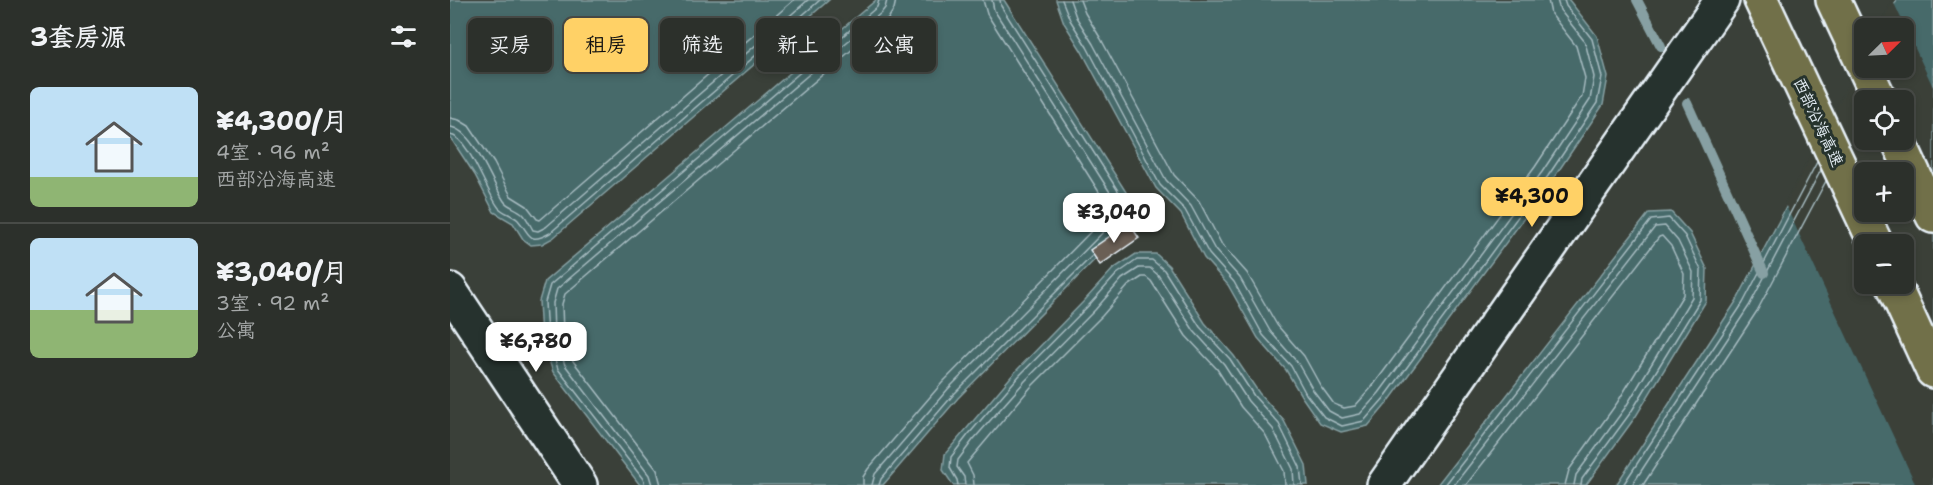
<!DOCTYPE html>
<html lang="zh">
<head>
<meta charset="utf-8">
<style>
  :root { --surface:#2c302b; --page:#383c37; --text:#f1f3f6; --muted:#a6a9a9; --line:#484b47; --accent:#ffd166 }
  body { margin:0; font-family:"Shantell Sans","LXGW WenKai TC",sans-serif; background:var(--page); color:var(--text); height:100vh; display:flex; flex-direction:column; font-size:22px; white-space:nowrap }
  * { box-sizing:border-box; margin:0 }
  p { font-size:20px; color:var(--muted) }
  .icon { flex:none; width:33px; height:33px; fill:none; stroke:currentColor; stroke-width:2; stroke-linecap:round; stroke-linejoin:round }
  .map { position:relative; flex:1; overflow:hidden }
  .sheet { display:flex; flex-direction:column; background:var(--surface); width:450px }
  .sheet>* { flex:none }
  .guide { position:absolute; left:18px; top:18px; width:570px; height:54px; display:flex; gap:12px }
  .needle { width:39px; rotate:66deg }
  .buttons { position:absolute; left:1404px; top:18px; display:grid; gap:12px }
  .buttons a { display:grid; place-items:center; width:60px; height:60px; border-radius:9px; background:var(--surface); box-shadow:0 3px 9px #0003,0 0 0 2px var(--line); font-size:30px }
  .price { position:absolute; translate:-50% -51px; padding:0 14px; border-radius:12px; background:#fff; color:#222; font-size:20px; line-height:39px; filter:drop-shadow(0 2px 3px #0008) }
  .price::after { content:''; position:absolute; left:50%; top:36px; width:18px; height:14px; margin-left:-9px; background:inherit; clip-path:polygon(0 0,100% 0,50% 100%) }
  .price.selected { background:var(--accent); color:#111 }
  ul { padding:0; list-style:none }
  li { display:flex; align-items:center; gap:18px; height:150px; padding:0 30px }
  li+li { border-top:2px solid var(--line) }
  li span { display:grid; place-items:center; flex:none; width:168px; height:120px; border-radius:9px; color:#555 }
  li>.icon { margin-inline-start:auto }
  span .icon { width:72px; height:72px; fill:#fffc; stroke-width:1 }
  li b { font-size:26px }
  h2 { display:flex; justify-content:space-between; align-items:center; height:72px; padding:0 30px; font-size:26px }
  .tag { padding:0 21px; border-radius:9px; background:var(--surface); box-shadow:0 3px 9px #0003,0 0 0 2px var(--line); font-size:21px; line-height:54px }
  .tag.selected { background:var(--accent); color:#111 }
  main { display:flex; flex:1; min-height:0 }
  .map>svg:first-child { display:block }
</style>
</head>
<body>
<main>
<section class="sheet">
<h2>3套房源<svg class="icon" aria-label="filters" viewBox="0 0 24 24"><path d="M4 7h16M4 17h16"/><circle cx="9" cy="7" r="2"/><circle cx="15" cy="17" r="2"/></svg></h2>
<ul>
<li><span style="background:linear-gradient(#bfe0f5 75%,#8fb573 0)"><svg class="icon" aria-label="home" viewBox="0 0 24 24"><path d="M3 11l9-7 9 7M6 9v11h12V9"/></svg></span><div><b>¥4,300/月</b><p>4室 · 96 m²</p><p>西部沿海高速</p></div></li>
<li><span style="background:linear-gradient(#bfe0f5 60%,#8fb573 0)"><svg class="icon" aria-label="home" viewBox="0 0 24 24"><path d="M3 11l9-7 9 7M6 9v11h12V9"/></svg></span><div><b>¥3,040/月</b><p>3室 · 92 m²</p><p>公寓</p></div></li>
</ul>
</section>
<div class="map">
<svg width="1483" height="485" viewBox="0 0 1483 485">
  <rect width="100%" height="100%" fill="#3a4039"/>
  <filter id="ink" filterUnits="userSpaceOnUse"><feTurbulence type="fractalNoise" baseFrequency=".0167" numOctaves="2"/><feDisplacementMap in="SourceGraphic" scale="12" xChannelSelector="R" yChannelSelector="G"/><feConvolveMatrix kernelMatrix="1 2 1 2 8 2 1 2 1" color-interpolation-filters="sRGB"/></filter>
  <g filter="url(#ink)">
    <path fill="#466a6b" stroke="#87a0a3" stroke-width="1.5" fill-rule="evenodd" d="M0 0H379L103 238 92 244 81 245 73 239 63 223 44 212 25 175 0 137Z
      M426 0H554L676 192 682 222 508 398 433 485H190L103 372 91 337 89 301 95 281Z
      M606 0H1119L1147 36 1158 77 1153 105 1103 179 939 401 918 426 891 432 870 423 852 397 836 370 808 338 778 285 754 258 731 214 706 188 631 50 614 23Z
      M1447 0H1483V485H1166L1287 300 1414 60V68H1454V28H1431ZM1414 100H1454V140H1414ZM1414 172H1454V212H1414ZM1414 244H1454V284H1414Z
      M1221 212 1240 233 1257 269 1256 301 1186 416 1136 485H987L1199 213Z
      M686 254H706L719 266 755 323 784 356 809 393 834 421 856 465 858 485H503L493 470 495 454 565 372 635 300 663 269Z"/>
    <path fill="#3a4039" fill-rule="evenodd" d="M1443 1 1483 87V485H1466L1335 204 1412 59 1414 68H1454V28H1428ZM1414 100H1454V140H1414ZM1414 172H1454V212H1414ZM1414 244H1454V284H1414Z"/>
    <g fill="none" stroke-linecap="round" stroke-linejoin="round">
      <path stroke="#a7bbc0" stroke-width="1.5" d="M550 0 551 6 670 194 675 219 667 229
        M612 0 620 20 637 47 710 185 735 210 759 254 784 282 813 335 841 366 856 394 874 417 892 426 914 421 935 397 1098 176 1147 103 1152 77 1142 39 1116 6 1114 0
        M620 0 626 17 643 44 716 180 741 206 765 250 790 278 820 331 847 362 863 390 879 411 892 418 910 414 929 393 1092 172 1140 100 1144 77 1135 42 1110 10 1107 0
        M630 0 635 13 651 39 724 175 749 201 772 245 797 273 827 325 854 356 870 385 884 404 894 408 905 406 922 387 1085 167 1132 96 1135 78 1126 46 1101 14 1098 0
        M0 118 9 120 19 126 44 163 61 196 77 206 87 219 90 220 344 0
        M0 127C23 129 42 183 54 201 58 207 67 208 73 214 77 218 80 225 83 230L88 231 96 227 358 0
        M0 135C19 137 37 194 49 208 54 213 63 215 68 220 81 235 78 245 100 233L370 0
        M195 485 193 479 108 369 97 336 95 302 100 285 427 7 429 0
        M202 485 199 475 115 365 104 334 103 303 107 289 431 13 435 8 437 0
        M211 485 207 470 123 361 113 333 112 304 115 294 438 19 444 9 446 0
        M413 485V477L418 469 492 383 657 215 654 200 537 14 533 0
        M422 485 425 474 498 389 667 218 663 197 544 10 542 0
        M429 485 431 479 504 394 642 256
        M508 485 507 480 500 468 501 457 518 435 569 376 640 304 667 274 687 260H702L714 270 750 327 780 359 804 396 829 424 850 467 852 485
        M515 485 514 477 507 467 508 460 523 440 575 381 645 310 672 279 689 268H700L708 275 744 331 774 364 798 401 823 429 843 469 844 485
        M524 485 523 475 517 463 581 387 652 316 678 286 692 277H696L701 281 736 336 767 369 791 407 815 434 834 471 835 485
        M995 485 1201 220 1219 218 1235 236 1251 270 1250 300 1181 412 1132 479 1131 485
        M1004 485 1205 227 1215 226 1228 241 1243 272 1242 297 1175 408 1126 475 1124 485
        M1016 485 1209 237 1212 236 1221 246 1234 274 1233 295 1167 403 1119 470 1115 485
        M1173 485 1293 303 1367 162
        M1182 485 1299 306 1371 170
        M1193 485 1307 311 1376 181"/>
      <path stroke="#87a0a3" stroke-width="10" d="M1187 0 1211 46
        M1237 103 1314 273"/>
    </g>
    <path fill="#6a5f54" stroke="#e8f1f8" stroke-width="1.5" d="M679 223 689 238 650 265 640 250Z"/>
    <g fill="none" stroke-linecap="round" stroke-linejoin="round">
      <defs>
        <path id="street" d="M0 290 130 485
          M934 485 1272 0"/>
        <path id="highway" d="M1311 0 1426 244
          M1383 0 1430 100
          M1448 140 1483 216
          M1443 284 1483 371"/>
      </defs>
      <use href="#street" stroke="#e8f1f8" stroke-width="38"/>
      <use href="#highway" stroke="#e8f1f8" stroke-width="38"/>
      <use href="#street" stroke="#26332d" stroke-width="33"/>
      <use href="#highway" stroke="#71704a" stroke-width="33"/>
    </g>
  </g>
  <g text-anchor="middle" stroke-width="6" stroke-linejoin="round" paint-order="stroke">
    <g font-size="16" fill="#e8f1f8" stroke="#26332d">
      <text transform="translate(1369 122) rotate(65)" y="6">西部沿海高速</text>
    </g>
  </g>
</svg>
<div class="buttons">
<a><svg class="needle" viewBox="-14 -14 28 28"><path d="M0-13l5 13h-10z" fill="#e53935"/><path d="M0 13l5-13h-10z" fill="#a6a9a9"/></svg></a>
<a><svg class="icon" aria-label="locate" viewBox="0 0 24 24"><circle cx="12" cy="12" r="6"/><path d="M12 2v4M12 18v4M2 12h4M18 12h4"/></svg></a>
<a>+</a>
<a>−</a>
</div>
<b class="price selected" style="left:1082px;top:228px">¥4,300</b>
<b class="price" style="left:664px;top:244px">¥3,040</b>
<b class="price" style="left:86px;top:373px">¥6,780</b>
<div class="guide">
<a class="tag">买房</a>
<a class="tag selected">租房</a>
<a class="tag">筛选</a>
<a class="tag">新上</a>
<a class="tag">公寓</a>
</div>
</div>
</main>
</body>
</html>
